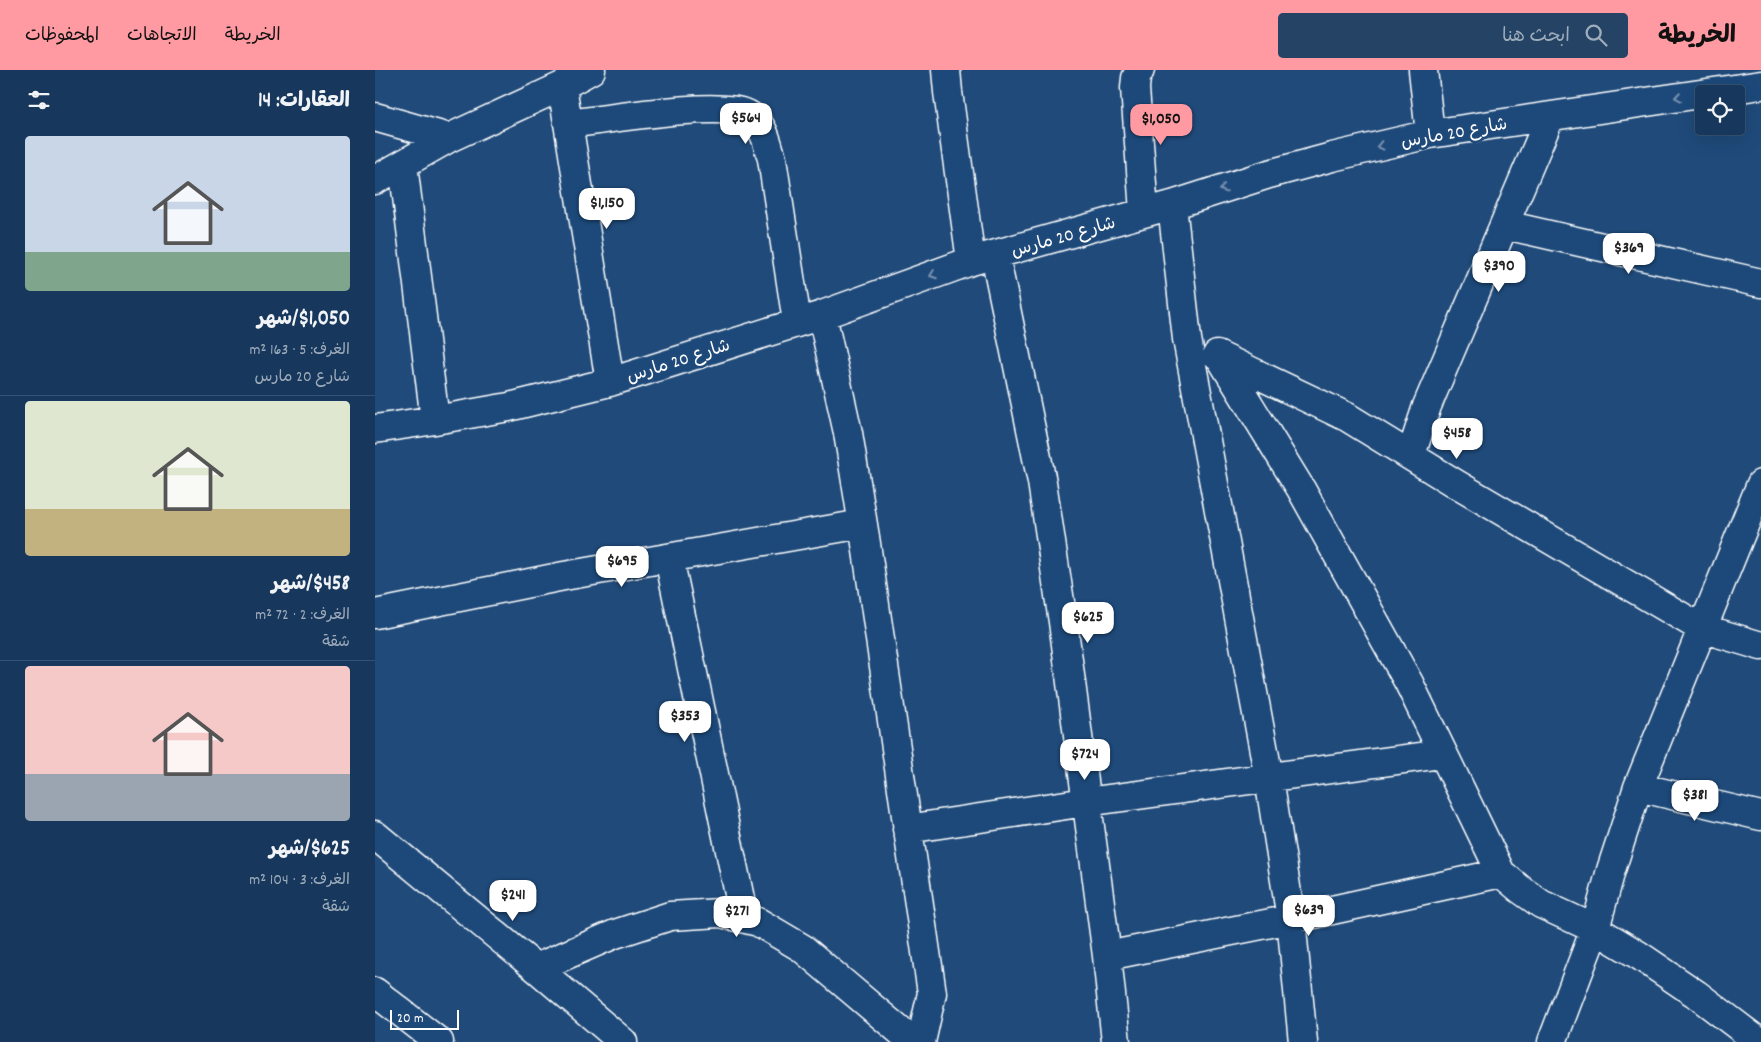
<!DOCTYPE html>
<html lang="ar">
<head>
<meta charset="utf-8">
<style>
  :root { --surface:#17385c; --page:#244365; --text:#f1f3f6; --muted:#9eacbb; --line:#365272; --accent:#ff9aa2 }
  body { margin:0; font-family:Dekko,"Playpen Sans Arabic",sans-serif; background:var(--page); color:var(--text); direction:rtl; height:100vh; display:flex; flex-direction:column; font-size:19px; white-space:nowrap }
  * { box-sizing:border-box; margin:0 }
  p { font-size:16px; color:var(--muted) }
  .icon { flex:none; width:28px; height:28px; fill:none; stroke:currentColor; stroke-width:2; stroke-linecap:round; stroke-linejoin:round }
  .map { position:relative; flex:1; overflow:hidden; direction:ltr }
  .sheet { display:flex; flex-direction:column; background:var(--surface); width:375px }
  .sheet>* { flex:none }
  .controls { position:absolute; left:1320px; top:15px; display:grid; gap:10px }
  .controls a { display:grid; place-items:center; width:50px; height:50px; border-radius:5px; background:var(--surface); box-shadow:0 5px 20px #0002,0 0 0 1px var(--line); font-size:25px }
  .scale { position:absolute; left:15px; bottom:12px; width:69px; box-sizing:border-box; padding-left:5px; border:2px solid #fff; border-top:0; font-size:14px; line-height:18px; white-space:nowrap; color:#fff; -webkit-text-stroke:4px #1f4a7a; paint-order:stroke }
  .price { position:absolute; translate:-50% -42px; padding:0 11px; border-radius:10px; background:#fff; color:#222; font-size:16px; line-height:32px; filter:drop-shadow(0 1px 2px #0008) }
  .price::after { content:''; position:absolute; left:50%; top:30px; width:15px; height:11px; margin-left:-8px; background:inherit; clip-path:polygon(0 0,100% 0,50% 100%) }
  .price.on { background:var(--accent); color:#111 }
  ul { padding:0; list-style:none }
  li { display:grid; align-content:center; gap:10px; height:265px; padding:0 25px }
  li+li { border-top:1px solid var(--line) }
  li span { display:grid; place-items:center; height:155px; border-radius:5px; color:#555 }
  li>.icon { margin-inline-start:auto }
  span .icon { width:90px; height:90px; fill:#fffc; stroke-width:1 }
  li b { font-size:21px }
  h2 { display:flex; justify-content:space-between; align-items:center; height:60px; padding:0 25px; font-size:21px }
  header { display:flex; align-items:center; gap:30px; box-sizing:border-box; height:70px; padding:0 25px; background:var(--accent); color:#111 }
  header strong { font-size:24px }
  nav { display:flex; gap:28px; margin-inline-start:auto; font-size:18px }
  .search { width:350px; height:45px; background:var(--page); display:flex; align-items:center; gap:12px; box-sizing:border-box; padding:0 18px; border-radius:5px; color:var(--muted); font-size:19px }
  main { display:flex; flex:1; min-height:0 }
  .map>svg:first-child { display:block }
</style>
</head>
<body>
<header>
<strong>الخريطة</strong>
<div class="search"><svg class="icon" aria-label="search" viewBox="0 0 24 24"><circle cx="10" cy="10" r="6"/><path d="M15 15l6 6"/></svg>ابحث هنا</div>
<nav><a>الخريطة</a><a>الاتجاهات</a><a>المحفوظات</a></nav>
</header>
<main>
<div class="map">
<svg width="1386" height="972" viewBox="0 0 1386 972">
  <rect width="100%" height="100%" fill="#1f4a7a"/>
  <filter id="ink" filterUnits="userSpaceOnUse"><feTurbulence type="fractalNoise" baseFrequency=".02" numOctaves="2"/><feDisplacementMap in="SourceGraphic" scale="10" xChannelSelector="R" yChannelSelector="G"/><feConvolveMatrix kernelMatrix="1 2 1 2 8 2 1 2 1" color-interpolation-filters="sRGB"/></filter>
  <g filter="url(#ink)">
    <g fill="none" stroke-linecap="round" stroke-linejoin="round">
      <defs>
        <path id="minor" d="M571 0 573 22 596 191
          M765 0 761 8 760 18 769 142
          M1048 0 1055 64
          M187 16 235 312
          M0 47 74 68
          M193 54C229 50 344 30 372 44 389 53 392 72 397 89L422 252
          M28 95 60 350
          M0 110 74 68 187 16 216 0
          M797 135 812 269 894 708 916 849 928 972
          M1130 155 1386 213
          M620 185 667 412 688 552 732 886 741 972
          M447 245 473 363 490 467 557 923 546 972
          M842 285 972 347 1081 414 1326 558 1386 576
          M845 287 926 419 1034 613 1126 803 1145 819 1166 834 1220 859 1265 886 1321 924 1384 972
          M0 359 60 350 134 337 235 312 447 245 596 191 797 135 894 104 957 87 1055 64 1386 15
          M1036 385 1052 336 1175 47
          M294 488 369 848
          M0 544 189 506 487 454
          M1263 717 1386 746
          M532 759 711 732 1067 684
          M0 765 161 898 248 972
          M732 886 916 849 1126 803
          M161 898 240 864 295 846 345 843 383 852 427 878 538 972
          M0 922 64 972
          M1177 972 1220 859 1236 800 1263 717 1386 414"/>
      </defs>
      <use href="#minor" stroke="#fff" stroke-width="31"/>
      <use href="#minor" stroke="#1f4a7a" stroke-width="28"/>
    </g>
    <defs><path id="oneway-chevron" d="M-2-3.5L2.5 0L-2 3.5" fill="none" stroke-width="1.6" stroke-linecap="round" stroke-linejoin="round" transform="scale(1.25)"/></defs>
    <g stroke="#7992af">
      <use href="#oneway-chevron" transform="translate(1303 27) rotate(171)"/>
      <use href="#oneway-chevron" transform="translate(1005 76) rotate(167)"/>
      <use href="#oneway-chevron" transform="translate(848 119) rotate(162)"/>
      <use href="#oneway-chevron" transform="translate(558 205) rotate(160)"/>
    </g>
  </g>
  <g text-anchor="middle" stroke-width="5" stroke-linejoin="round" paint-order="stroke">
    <g font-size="18" fill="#fff" stroke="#1f4a7a">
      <text transform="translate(1079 62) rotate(-10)" y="6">شارع 20 مارس</text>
      <text transform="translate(688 166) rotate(-16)" y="6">شارع 20 مارس</text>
      <text transform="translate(303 290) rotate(-18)" y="6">شارع 20 مارس</text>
    </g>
  </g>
</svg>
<div class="controls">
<a><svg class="icon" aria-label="locate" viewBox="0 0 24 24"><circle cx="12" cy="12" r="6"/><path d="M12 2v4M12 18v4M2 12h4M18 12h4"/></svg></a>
</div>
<div class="scale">20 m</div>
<b class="price" style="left:371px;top:75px">$564</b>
<b class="price on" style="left:786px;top:76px">$1,050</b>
<b class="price" style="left:232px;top:160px">$1,150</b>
<b class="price" style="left:1254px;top:205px">$369</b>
<b class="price" style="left:1124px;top:223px">$390</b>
<b class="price" style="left:1082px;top:390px">$458</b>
<b class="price" style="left:247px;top:518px">$695</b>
<b class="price" style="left:713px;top:574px">$625</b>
<b class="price" style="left:310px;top:673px">$353</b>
<b class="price" style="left:710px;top:711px">$724</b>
<b class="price" style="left:1320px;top:752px">$381</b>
<b class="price" style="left:138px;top:852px">$241</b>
<b class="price" style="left:934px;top:867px">$639</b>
<b class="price" style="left:362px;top:868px">$271</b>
</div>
<section class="sheet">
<h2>العقارات: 14<svg class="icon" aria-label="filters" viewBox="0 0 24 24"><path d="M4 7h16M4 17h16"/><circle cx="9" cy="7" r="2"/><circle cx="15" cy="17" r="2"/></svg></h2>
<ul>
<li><span style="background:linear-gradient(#c9d6e8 75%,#7fa58c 0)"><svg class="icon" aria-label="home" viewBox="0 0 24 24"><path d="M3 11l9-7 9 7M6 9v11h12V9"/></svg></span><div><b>$1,050/شهر</b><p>الغرف: 5 · 163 m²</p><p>شارع 20 مارس</p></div></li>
<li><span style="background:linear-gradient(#dfe7d0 70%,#c2b280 0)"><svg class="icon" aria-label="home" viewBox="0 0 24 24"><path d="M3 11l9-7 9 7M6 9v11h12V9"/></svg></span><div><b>$458/شهر</b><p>الغرف: 2 · 72 m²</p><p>شقة</p></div></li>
<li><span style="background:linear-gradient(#f6c9c9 70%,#9aa5b1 0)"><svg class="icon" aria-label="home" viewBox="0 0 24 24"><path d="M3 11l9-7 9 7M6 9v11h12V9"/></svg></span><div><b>$625/شهر</b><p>الغرف: 3 · 104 m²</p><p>شقة</p></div></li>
</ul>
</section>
</main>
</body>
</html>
